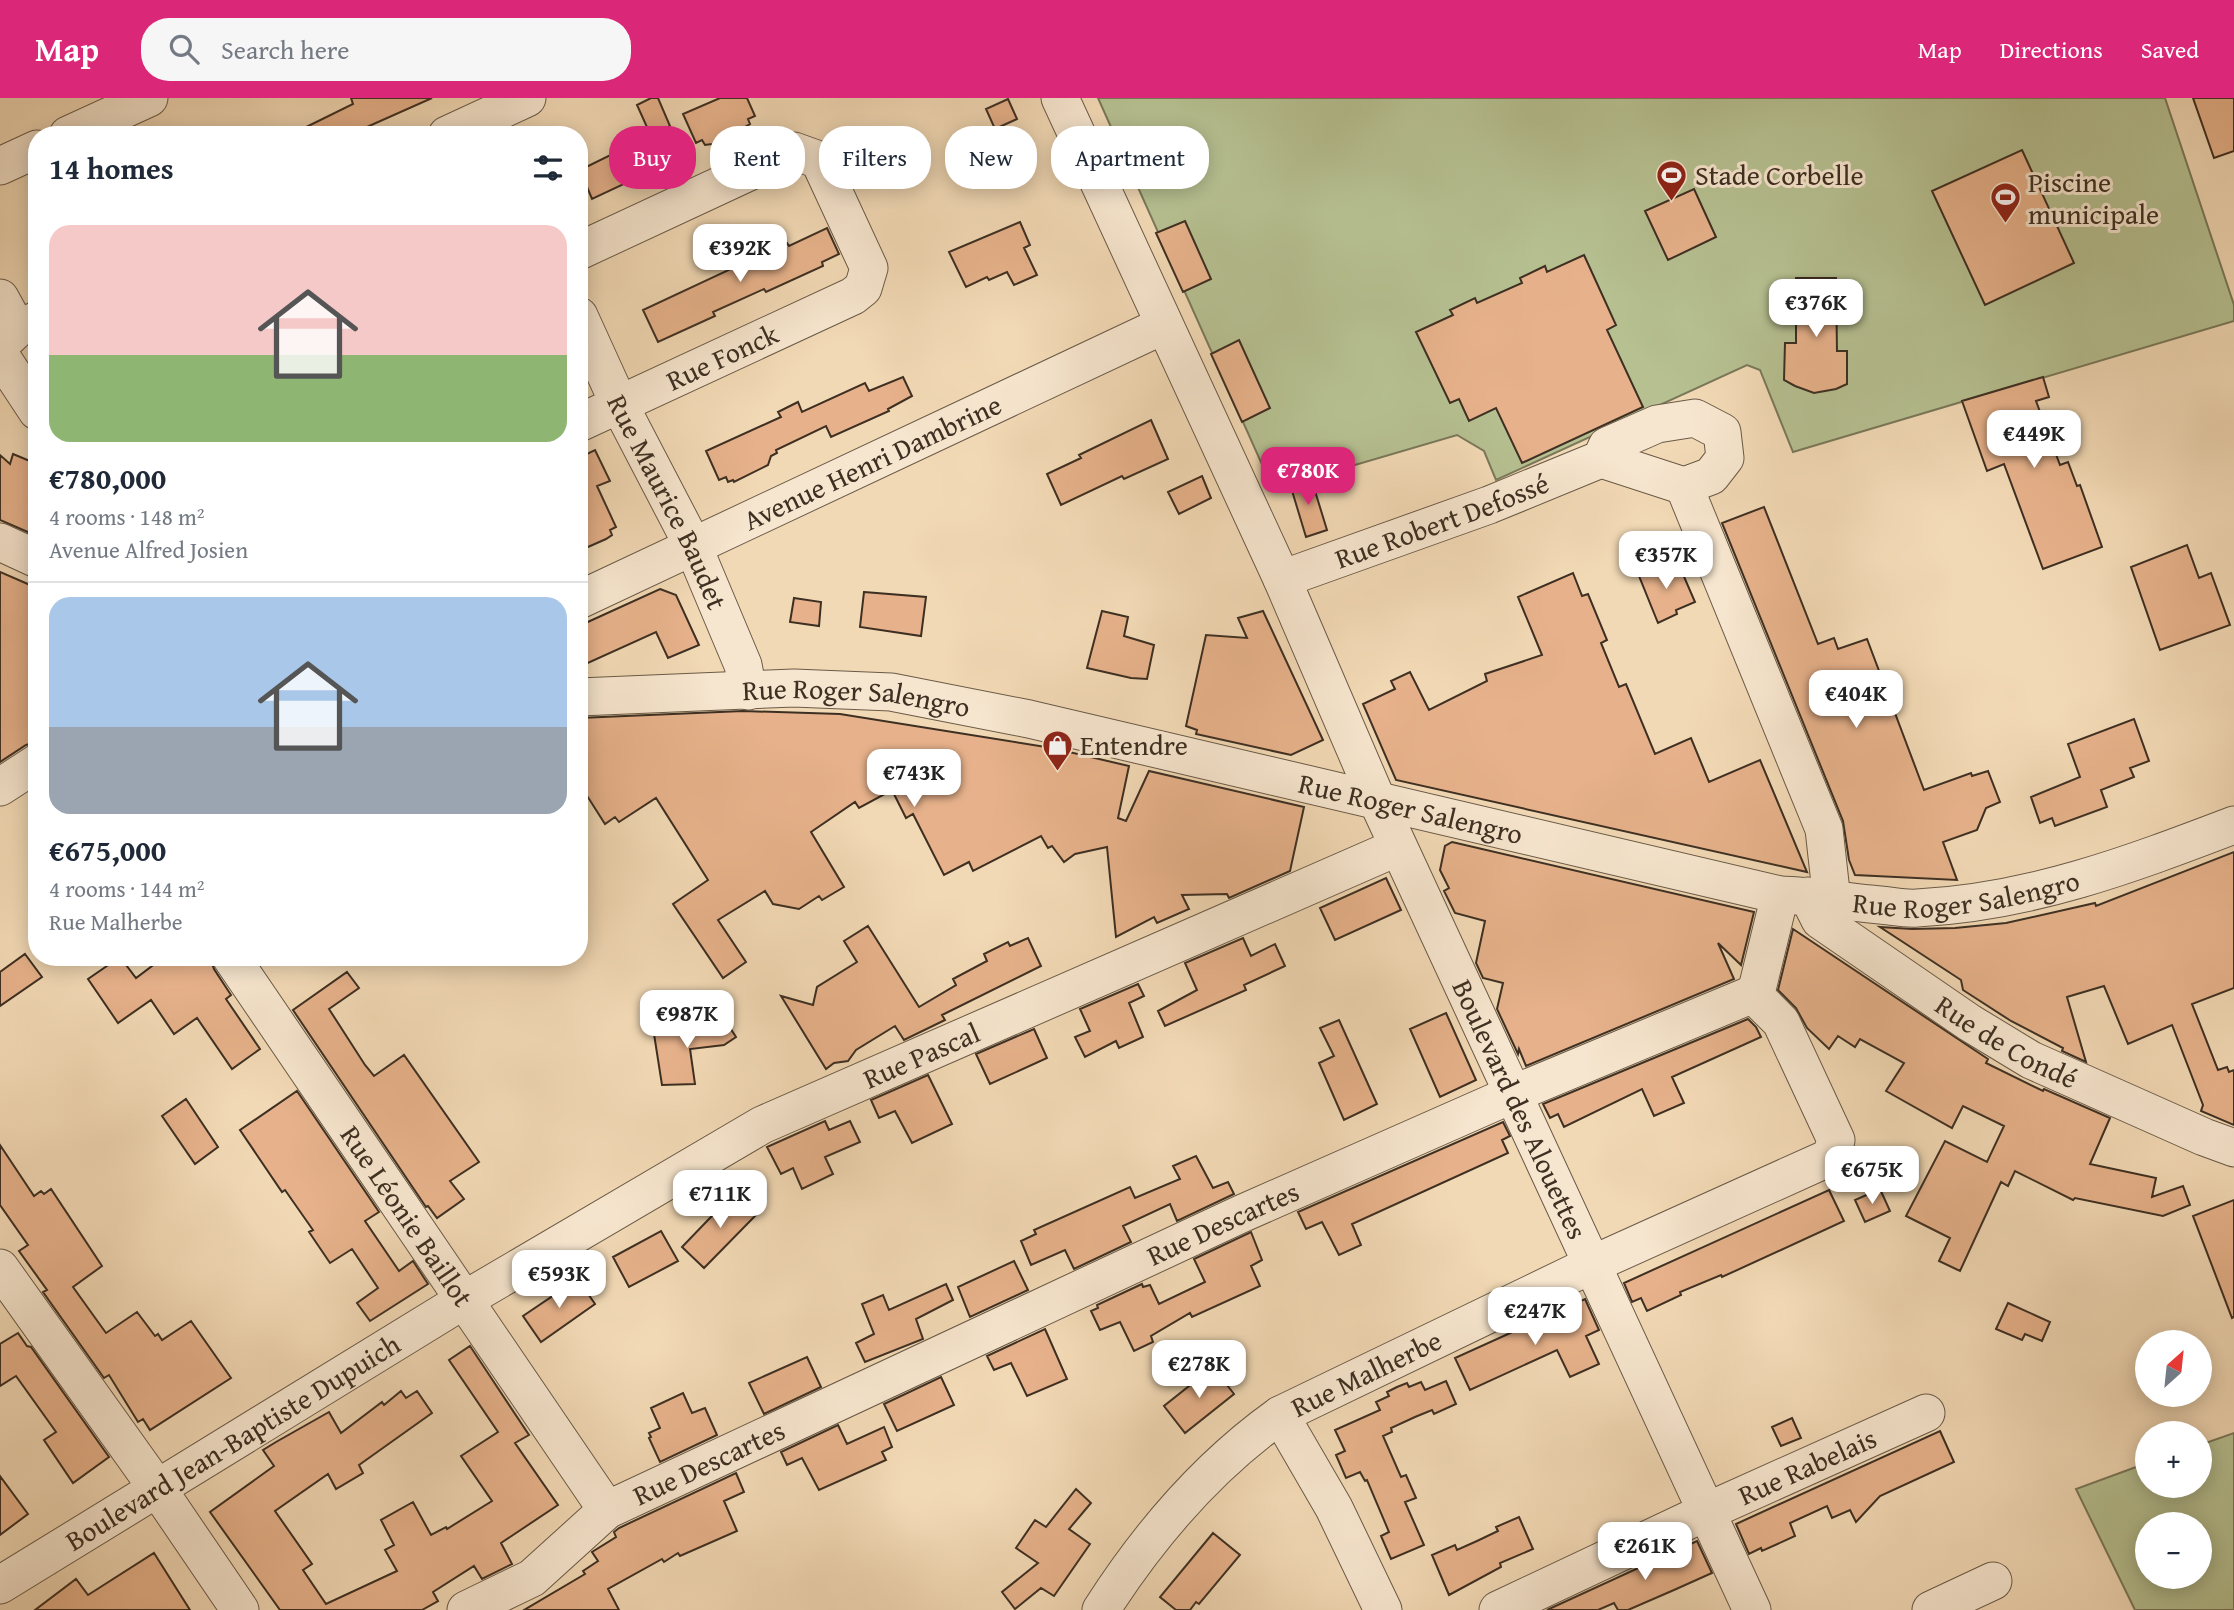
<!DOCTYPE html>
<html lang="en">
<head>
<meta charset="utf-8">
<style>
  :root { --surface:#fff; --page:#f6f6f7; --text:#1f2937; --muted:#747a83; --line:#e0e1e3; --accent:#db2777 }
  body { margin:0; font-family:"Gentium Book Plus",serif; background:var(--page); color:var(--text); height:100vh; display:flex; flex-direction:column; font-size:26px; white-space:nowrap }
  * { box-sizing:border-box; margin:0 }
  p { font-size:23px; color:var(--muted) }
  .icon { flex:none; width:38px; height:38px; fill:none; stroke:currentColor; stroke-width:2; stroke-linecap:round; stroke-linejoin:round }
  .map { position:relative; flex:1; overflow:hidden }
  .details { position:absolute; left:28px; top:28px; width:560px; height:840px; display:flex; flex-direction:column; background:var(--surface); border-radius:28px; box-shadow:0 4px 18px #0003 }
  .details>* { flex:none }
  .top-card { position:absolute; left:609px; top:28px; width:665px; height:63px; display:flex; gap:14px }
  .needle { width:46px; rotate:27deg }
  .buttons { position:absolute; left:2135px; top:1232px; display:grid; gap:14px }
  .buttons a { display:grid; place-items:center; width:77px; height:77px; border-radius:50%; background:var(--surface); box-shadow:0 4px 18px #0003; font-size:35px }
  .price { position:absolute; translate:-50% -60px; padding:0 16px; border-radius:14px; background:#fff; color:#222; font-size:23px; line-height:46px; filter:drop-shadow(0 2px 4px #0008) }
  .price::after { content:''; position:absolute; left:50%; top:42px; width:21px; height:16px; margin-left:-10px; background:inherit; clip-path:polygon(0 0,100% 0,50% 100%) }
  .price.on { background:var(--accent); color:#fff }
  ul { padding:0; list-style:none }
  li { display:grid; align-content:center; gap:14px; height:371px; padding:0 21px }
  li+li { border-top:2px solid var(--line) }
  li span { display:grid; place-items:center; height:217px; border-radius:21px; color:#555 }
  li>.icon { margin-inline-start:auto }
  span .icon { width:126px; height:126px; fill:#fffc; stroke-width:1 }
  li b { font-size:30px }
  h2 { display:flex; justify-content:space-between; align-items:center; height:84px; padding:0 21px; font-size:30px }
  .pill { padding:0 24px; border-radius:28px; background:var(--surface); box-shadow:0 4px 18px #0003; font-size:24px; line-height:63px }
  .pill.on { background:var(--accent); color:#fff }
  header { display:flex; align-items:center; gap:42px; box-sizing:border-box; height:98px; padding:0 35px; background:var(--accent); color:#fff }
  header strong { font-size:33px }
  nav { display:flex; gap:38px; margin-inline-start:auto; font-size:24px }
  .search { width:490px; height:63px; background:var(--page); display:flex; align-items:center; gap:18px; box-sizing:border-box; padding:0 24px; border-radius:28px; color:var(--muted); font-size:26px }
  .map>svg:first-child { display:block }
</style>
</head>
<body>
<header>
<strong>Map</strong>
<div class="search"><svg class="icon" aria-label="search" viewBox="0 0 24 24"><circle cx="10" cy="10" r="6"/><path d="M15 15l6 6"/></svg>Search here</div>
<nav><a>Map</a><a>Directions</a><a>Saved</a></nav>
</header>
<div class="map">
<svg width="2234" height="1512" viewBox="0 0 2234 1512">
  <rect width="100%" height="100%" fill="#f2d9b5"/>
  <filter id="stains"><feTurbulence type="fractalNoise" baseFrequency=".00286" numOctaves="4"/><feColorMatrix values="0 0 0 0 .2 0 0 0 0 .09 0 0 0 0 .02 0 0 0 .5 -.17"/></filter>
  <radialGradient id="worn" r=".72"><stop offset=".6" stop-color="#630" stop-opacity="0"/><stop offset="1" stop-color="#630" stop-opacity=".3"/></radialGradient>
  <path fill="#b6c091" stroke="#7a785a" stroke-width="2" fill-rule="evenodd" d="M1098 0H2165L2234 207V223L1793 354 1760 272 1747 267 1496 382 1484 353 1457 337 1273 391Z
    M2234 1335V1512H2135L2076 1391 2147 1365V1388H2200V1347ZM2147 1426H2200V1479H2147Z"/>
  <path fill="#e7b28b" stroke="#3d2f22" stroke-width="2" d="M351 0H432L349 37H290L353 6Z
    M651 0H658L670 28 651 38 637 7Z
    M720 0H747L755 18 748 21 750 26 745 29 746 31 712 46 705 47 702 42 696 45 683 16Z
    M2193 0H2234V53L2214 60Z
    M1008 1 1017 21 995 31 986 11Z
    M647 39 660 69 592 101 580 72Z
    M2022 52 2074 165 1985 207 1932 93Z
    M1694 91 1716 139 1668 162 1645 113Z
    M1185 123 1211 181 1183 194 1156 135Z
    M1020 124 1030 147 1024 150 1037 177 1014 187 1007 174 989 182 987 179 966 189 949 154Z
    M827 130 839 156 822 164 823 168 766 194 764 191 713 214 715 218 658 244 643 212 780 148 787 145 789 148Z
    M1584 157 1616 227 1607 232 1643 309 1522 365 1496 310 1469 323 1459 301 1450 305 1416 234 1453 217 1450 212 1475 200 1477 205 1522 185 1520 180 1545 168 1547 174Z
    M1796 180H1836L1837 253H1847V286L1836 291 1814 295 1795 288 1784 282 1785 245H1796Z
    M1239 242 1270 310 1242 324 1211 256Z
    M903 279 912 298 888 311 889 313 831 339 826 328 776 352 777 355 771 358 768 367 734 384 733 382 728 384 726 379 719 382 706 353 781 319 778 314 798 304 802 314 865 285 869 293Z
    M2043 279 2049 299 2036 303 2060 367 2068 364 2077 388 2080 387 2102 449 2043 471 2004 366 1987 373 1962 303Z
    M1151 322 1168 361 1124 381 1122 378 1061 407 1047 376 1081 360 1079 357Z
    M579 349 583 358 595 352 610 383 597 388 616 429 610 432 612 437 606 441 579 453Z
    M13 356 37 366V438L0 422V357L10 366Z
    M1202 378 1211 400 1179 416 1168 394Z
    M1311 380 1327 432 1306 439 1290 386Z
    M1764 409 1818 546 1834 540 1838 551 1867 541 1924 692 1971 675 1972 678 1988 673 2000 704 1986 710 1977 732 1943 744 1957 782 1855 777 1849 762 1843 723 1722 425Z
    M2187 447 2199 480 2211 475 2230 527 2160 552 2131 469Z
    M1656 465 1660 475 1679 467 1695 504 1676 512 1677 516 1658 525 1637 473Z
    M0 474 37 490V644L26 647 0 664Z
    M1573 475 1582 498 1588 496 1607 542 1601 545 1619 589 1626 586 1655 656 1691 640 1709 684 1760 662 1807 774 1396 682 1363 606 1395 591 1391 583 1410 574 1429 612 1487 583 1485 576 1542 557 1518 499Z
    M660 491 676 497 699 547 668 560 656 534 579 569V528Z
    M864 494 926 499 921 538 860 529Z
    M794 500 821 504 819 528 790 524Z
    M1102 513 1128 519 1124 538 1154 547 1147 581 1131 580 1087 570Z
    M1263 513 1323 642 1291 657 1196 636 1197 632 1186 628 1206 537 1247 540 1238 520Z
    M743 613 840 616 1052 650 1129 668 1118 720 1126 723 1149 673 1304 709 1290 773 1229 800 1227 796 1182 797 1189 811 1157 825 1154 819 1116 839 1107 749 1075 756 1064 764 1052 748 1048 750 1041 738 973 773 969 764 944 777 913 716 906 720 892 692 859 710 855 704 811 734 844 789 822 802 819 798 799 811 773 806 765 793 718 822 746 864 723 880 673 806 708 782 656 700 619 724 615 719 605 726 584 693 586 691 579 681V620Z
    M2134 621 2149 663 2130 670 2134 679 2101 692 2107 709 2055 728 2052 720 2040 725 2031 699 2080 679 2068 646Z
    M1452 744 1754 814 1741 867 1718 845 1734 881 1526 968 1519 951 1518 956 1497 911 1503 885 1483 880 1476 865 1485 823 1455 815 1444 793 1449 790 1440 772 1445 748Z
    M2234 754V890L2192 906 2218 972 2227 969 2229 974 2234 972V1027L2201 1013 2203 1007 2172 927 2128 946 2104 888 2067 899 2086 964 2062 953 2063 950 2011 923 1963 892 1961 882 1880 829 1912 831 1955 830 2006 825 2095 805 2096 808Z
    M1386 780 1401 812 1335 842 1320 810Z
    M868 828 919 909 956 887 953 881 987 863 984 856 1008 844 1010 848 1028 840 1041 868 942 917 945 922 904 942 895 928 856 952 848 963 834 965 826 971 781 898 813 907 817 889 857 864 844 843Z
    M1793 831 1988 961 1986 965 2043 993 2044 991 2110 1020 2090 1066 2156 1080 2152 1099 2183 1088 2190 1107 2163 1118 2075 1100 2073 1102 2015 1073 2008 1088 2001 1084 1960 1173 1939 1163 1950 1140 1906 1118 1945 1043 1987 1064 2004 1028 1963 1008 1952 1030 1886 993 1904 965 1860 941 1855 949 1838 938 1829 951 1807 930 1796 910 1778 892Z
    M1243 840 1251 858 1275 846 1285 868 1244 887 1246 892 1165 928 1158 913 1197 892 1185 865Z
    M25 856 42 879 0 908V874Z
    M120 859 136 880 164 859H210L214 871 231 897 226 901 260 951 232 971 197 920 174 936 151 902 118 925 88 881Z
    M347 874 359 890 329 911 365 967 374 978 404 957 479 1064 450 1083 464 1101 437 1120 428 1108 426 1109 293 912Z
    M1138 886 1144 898 1129 905 1143 939 1119 950 1116 943 1085 959 1075 939 1090 933 1080 911Z
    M1446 915 1476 982 1440 999 1410 931Z
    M723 919 736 939 724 947 690 951 695 986 662 987 654 936 711 927Z
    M1748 921 1756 929 1761 939 1672 979 1684 1005 1654 1018 1642 991 1564 1029 1558 1016 1550 1020 1543 1006Z
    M1339 922 1377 1006 1344 1022 1319 965 1334 958 1320 930Z
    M1034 931 1047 960 990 986 976 956Z
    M928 977 952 1026 912 1045 895 1013 879 1020 871 1002Z
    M297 993 379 1114 365 1123 399 1173 413 1163 428 1186 370 1223 357 1205 378 1190 352 1151 330 1165 309 1134 313 1132 285 1092 282 1094 240 1032Z
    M186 1001 218 1049 195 1066 162 1018Z
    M825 1023 829 1032 850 1023 860 1044 825 1059 833 1076 802 1091 793 1070 781 1076 767 1049Z
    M1503 1024 1510 1038 1502 1042 1508 1055 1352 1126 1361 1147 1339 1157 1322 1124 1306 1131 1298 1114Z
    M0 1047 34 1098 41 1093 44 1096 51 1091 102 1168 73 1189 106 1235 137 1214 155 1238 158 1236 162 1242 191 1223 231 1280 150 1332 143 1321 138 1324 109 1277 104 1280 43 1194 47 1192 19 1153 28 1147 0 1107Z
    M1196 1058 1213 1090 1228 1084 1234 1096 1177 1123 1170 1106 1123 1128 1131 1144 1074 1171 1065 1152 1031 1167 1021 1143 1036 1136 1034 1132 1130 1089 1135 1100 1180 1081 1173 1068Z
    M1880 1091 1890 1113 1865 1124 1855 1102Z
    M1829 1092 1844 1123 1722 1179 1721 1177 1680 1194 1681 1197 1647 1213 1641 1200 1632 1204 1624 1185Z
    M735 1094 757 1116 704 1170 682 1149Z
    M2234 1102V1219L2232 1220 2193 1118Z
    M661 1133 678 1163 629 1189 613 1159Z
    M1251 1134 1262 1162 1251 1168 1260 1188 1192 1219 1190 1215 1151 1238 1153 1244 1134 1253 1120 1224 1100 1232 1091 1213 1098 1210 1097 1207 1142 1186 1143 1189 1150 1187 1159 1206 1205 1184 1194 1161Z
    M1014 1163 1028 1192 970 1219 958 1189Z
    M578 1181 595 1206 541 1244 523 1218Z
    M946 1186 953 1202 916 1221 923 1241 865 1264 856 1245 874 1236 862 1206 883 1197 889 1212Z
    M1585 1201 1599 1232 1586 1238 1599 1266 1570 1279 1557 1252 1470 1292 1455 1260Z
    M2008 1205 2050 1224 2042 1243 2025 1236 2022 1242 1996 1231Z
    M1045 1231 1067 1281 1027 1298 1011 1265 994 1272 987 1258Z
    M18 1235 27 1248 31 1249 109 1359 73 1385 44 1342 56 1334 16 1278 0 1288V1246Z
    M470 1248 529 1337 515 1345 558 1407 501 1445 512 1466 482 1481 474 1468 433 1494 438 1503 422 1512H280L210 1414 274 1368 263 1352 276 1344 329 1314 341 1335 382 1304 384 1307 401 1293 406 1300 417 1293 432 1315 359 1367 363 1375 336 1391 328 1376 275 1413 312 1466 303 1472 326 1506 397 1473 385 1452 394 1447 381 1422 413 1404 431 1437 446 1429 447 1431 492 1403 461 1358 498 1334 449 1262Z
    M807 1259 821 1289 764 1316 749 1285Z
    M1213 1269 1234 1296 1185 1335 1164 1308Z
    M941 1279 954 1307 897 1333 884 1306Z
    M1446 1283 1456 1306 1434 1316 1432 1312 1415 1319 1391 1330 1392 1334 1383 1338 1401 1379 1406 1377 1416 1400 1405 1404 1424 1447 1391 1461 1381 1438 1389 1434 1367 1382 1365 1383 1360 1374 1346 1380 1336 1357 1345 1353 1335 1332 1380 1312 1376 1304 1389 1298 1387 1294 1397 1289 1407 1285 1409 1289 1421 1284 1425 1292Z
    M683 1295 692 1315 705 1310 717 1337 660 1364 649 1340 651 1339 649 1335 660 1330 651 1310Z
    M1792 1320 1801 1340 1781 1348 1772 1329Z
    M838 1327 847 1346 884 1329 892 1349 882 1354 886 1362 819 1392 802 1360 787 1367 781 1354Z
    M1940 1333 1954 1364 1880 1398 1856 1424 1850 1412 1832 1420 1827 1408 1790 1425 1795 1438 1762 1453 1761 1450 1749 1456 1736 1426Z
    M736 1375 744 1394 724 1403 737 1433 680 1458 678 1455 664 1464 662 1461 608 1491 619 1512H524L585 1476 583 1473 598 1463 592 1454 616 1439 614 1434 619 1430Z
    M0 1378 28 1416 0 1437Z
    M1076 1391 1091 1405 1069 1431 1090 1446 1054 1498 1041 1490 1015 1511 1002 1494 1038 1465 1016 1450 1035 1422 1046 1429Z
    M1519 1419 1533 1451 1500 1465 1501 1469 1449 1497 1432 1457 1455 1447 1457 1452 1477 1443 1498 1433 1496 1429Z
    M1213 1435 1240 1457 1199 1506 1196 1504 1190 1512H1176L1160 1499Z
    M1697 1443 1712 1475 1674 1492 1628 1512H1618L1614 1505 1598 1512H1547Z
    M154 1455 190 1512H35L76 1481 88 1497Z"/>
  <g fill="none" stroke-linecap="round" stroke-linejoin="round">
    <defs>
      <g id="minor">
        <path id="s1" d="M1060 0 1282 481 1377 702 1752 1512"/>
        <path d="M68 37 149 0"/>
        <path d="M447 37 527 0"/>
        <path d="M0 68 37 51"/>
        <path d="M579 153 794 53 819 62 869 170 863 190 853 198 579 325"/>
        <path d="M0 200 17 231"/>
        <path id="s2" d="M579 218 619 306 693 448 743 567 748 593"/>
        <path d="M0 247 17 231 37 222"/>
        <path d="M0 251 2 260 37 313"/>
        <path d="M1684 388 1824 731 1832 803"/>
        <path d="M0 444 37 461"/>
        <path id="s3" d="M1282 481 1489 407 1601 361 1684 388 1711 378 1725 360 1722 334 1695 320 1657 326 1607 348 1601 361"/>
        <path id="s4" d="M579 502 1164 227"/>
        <path id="s5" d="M579 599 794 590 891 594 1029 621 1780 797C1813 798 1846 804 1880 807 1892 808 1905 811 1917 810 2031 804 2129 767 2234 727"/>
        <path d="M0 689 37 665"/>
        <path id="s6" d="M1808 798 1820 822 1970 925 2031 962 2204 1039 2234 1050"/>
        <path id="s7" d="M231 859 607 1412"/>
        <path d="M0 1170 157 1390 240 1512"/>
        <path d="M1280 1317 1334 1410 1383 1512"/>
        <path id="s8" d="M0 1487 464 1202 762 1027 1398 749"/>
        <path id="s9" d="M466 1512 532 1480 607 1412 1241 1116 1513 996 1753 896 1758 887 1780 797"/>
        <path id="s10" d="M1101 1512C1149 1437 1207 1369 1280 1317L1593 1166 1826 1061 1832 1055 1836 1042 1781 924 1753 896"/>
        <path id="s11" d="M1498 1512 1708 1413 1926 1315"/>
        <path d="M1931 1512 1993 1483"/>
      </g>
    </defs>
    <use href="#minor" stroke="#6a5a47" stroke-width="39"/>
    <use href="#minor" stroke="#f7e6cf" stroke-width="37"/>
  </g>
  <defs>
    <symbol id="stadium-pin" viewBox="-11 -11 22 30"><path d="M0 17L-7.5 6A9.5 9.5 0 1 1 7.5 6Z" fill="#8f2418" stroke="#f7e6cf"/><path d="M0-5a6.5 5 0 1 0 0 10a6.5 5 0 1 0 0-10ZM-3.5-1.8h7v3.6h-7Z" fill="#fff"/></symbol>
    <symbol id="shop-pin" viewBox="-11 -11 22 30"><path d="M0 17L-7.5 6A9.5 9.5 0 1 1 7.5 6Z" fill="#8f2418" stroke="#f7e6cf"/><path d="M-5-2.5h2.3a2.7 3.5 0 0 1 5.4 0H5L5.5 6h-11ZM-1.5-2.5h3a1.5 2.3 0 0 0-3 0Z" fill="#fff"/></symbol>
  </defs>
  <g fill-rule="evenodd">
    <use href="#stadium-pin" x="1654" y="60" width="35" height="47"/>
    <use href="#stadium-pin" x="1988" y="82" width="35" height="47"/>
    <use href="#shop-pin" x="1040" y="630" width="35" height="47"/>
  </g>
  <g text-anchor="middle" stroke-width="6" stroke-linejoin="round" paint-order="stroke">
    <g font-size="28" fill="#3d2f22" stroke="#f7e6cf" text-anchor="start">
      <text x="1695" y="87">Stade Corbelle</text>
      <text x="2028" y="94">Piscine<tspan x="2028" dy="32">municipale</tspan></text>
      <text x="1080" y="657">Entendre</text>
    </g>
    <g font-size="28" fill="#3d2f22" stroke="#f7e6cf">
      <text transform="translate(722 259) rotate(-25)" y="10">Rue Fonck</text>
      <text dy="10" stroke="none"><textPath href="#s4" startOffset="324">Avenue Henri Dambrine</textPath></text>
      <text dy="10" stroke="none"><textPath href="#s2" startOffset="206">Rue Maurice Baudet</textPath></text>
      <text dy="10" stroke="none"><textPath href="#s3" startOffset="170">Rue Robert Defossé</textPath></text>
      <text dy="10" stroke="none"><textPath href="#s5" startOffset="278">Rue Roger Salengro</textPath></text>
      <text dy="10" stroke="none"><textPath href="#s5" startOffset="845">Rue Roger Salengro</textPath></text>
      <text dy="10" stroke="none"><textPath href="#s5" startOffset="1412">Rue Roger Salengro</textPath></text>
      <text dy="10" stroke="none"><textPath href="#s6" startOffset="250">Rue de Condé</textPath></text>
      <text dy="10" stroke="none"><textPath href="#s8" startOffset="1064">Rue Pascal</textPath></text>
      <text dy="10" stroke="none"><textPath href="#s1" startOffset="1111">Boulevard des Alouettes</textPath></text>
      <text dy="10" stroke="none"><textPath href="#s7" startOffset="313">Rue Léonie Baillot</textPath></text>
      <text dy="10" stroke="none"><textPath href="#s9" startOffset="854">Rue Descartes</textPath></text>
      <text dy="10" stroke="none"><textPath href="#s10" startOffset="362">Rue Malherbe</textPath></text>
      <text dy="10" stroke="none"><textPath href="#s8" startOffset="273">Boulevard Jean-Baptiste Dupuich</textPath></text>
      <text dy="10" stroke="none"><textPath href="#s9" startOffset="287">Rue Descartes</textPath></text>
      <text dy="10" stroke="none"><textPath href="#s11" startOffset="341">Rue Rabelais</textPath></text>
    </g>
  </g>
  <rect width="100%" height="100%" filter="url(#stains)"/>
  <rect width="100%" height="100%" fill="url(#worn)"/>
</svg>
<div class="buttons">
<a><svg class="needle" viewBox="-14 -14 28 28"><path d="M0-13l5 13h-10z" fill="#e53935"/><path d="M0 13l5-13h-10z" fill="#747a83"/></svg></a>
<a>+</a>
<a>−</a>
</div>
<b class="price" style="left:740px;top:186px">€392K</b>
<b class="price" style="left:1816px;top:241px">€376K</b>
<b class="price" style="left:2034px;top:372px">€449K</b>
<b class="price on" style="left:1308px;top:409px">€780K</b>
<b class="price" style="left:1666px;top:493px">€357K</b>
<b class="price" style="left:1856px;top:632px">€404K</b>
<b class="price" style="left:914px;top:711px">€743K</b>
<b class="price" style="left:687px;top:952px">€987K</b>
<b class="price" style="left:1872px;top:1108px">€675K</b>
<b class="price" style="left:720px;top:1132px">€711K</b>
<b class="price" style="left:559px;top:1212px">€593K</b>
<b class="price" style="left:1535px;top:1249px">€247K</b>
<b class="price" style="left:1199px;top:1302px">€278K</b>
<b class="price" style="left:1645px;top:1484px">€261K</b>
<div class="top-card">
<a class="pill on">Buy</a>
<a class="pill">Rent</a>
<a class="pill">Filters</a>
<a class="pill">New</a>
<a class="pill">Apartment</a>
</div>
<section class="details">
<h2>14 homes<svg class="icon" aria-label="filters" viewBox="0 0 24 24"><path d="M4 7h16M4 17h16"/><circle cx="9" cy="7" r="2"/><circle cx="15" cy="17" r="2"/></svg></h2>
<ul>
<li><span style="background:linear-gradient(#f6c9c9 60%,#8fb573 0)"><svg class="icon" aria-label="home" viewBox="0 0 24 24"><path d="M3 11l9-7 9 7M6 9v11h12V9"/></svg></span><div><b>€780,000</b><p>4 rooms · 148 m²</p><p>Avenue Alfred Josien</p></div></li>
<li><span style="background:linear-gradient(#a9c7e8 60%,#9aa5b1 0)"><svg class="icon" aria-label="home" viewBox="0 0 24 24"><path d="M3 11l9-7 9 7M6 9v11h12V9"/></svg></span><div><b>€675,000</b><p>4 rooms · 144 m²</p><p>Rue Malherbe</p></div></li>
</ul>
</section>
</div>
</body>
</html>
